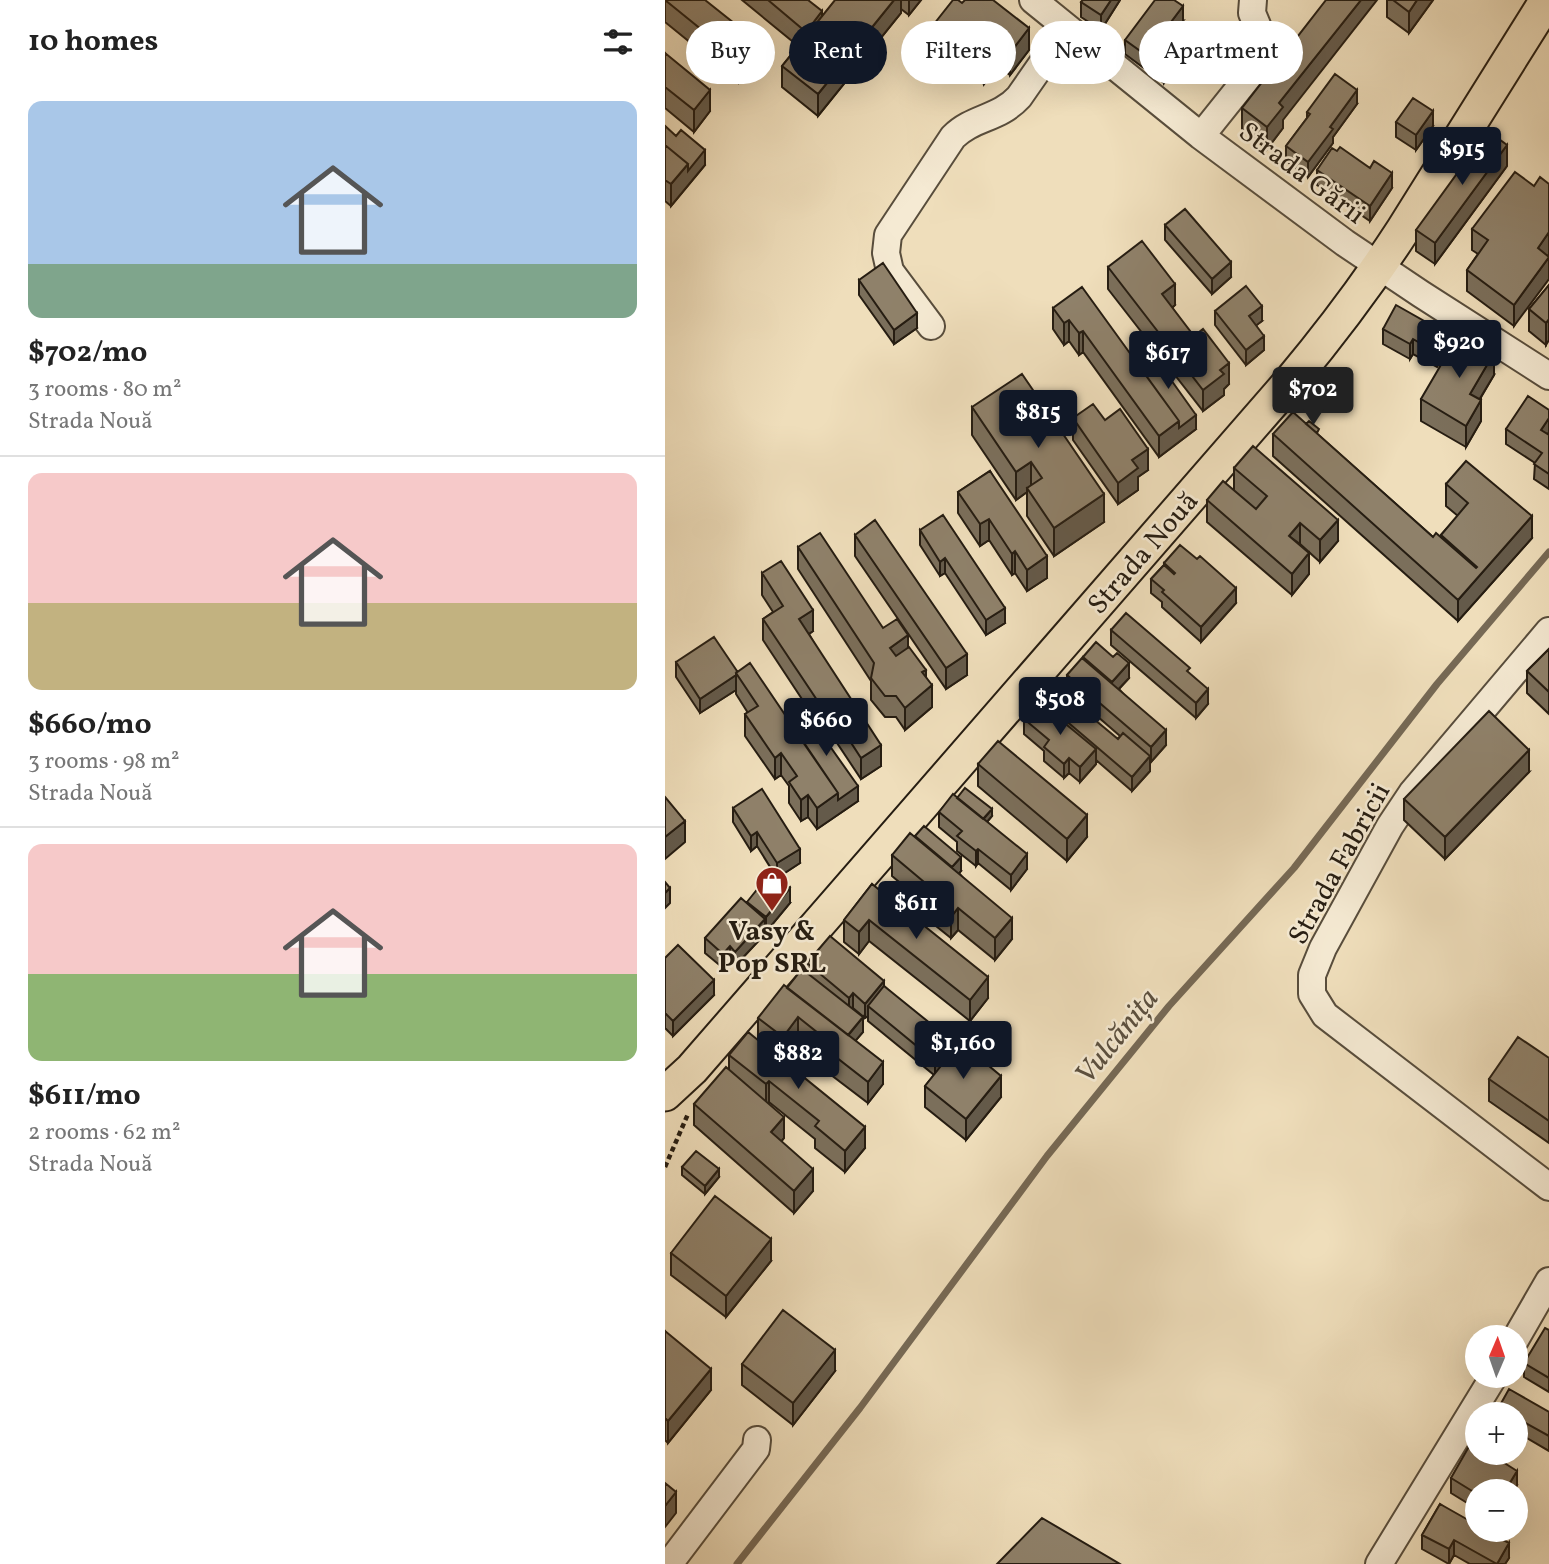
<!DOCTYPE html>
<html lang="en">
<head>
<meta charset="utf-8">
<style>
  :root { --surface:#fff; --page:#f2f2f2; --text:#222; --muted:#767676; --line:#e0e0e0; --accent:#111827 }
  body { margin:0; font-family:Vollkorn,serif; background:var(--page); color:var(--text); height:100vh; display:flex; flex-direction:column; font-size:26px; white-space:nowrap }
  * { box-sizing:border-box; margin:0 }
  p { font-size:23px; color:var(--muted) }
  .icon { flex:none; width:38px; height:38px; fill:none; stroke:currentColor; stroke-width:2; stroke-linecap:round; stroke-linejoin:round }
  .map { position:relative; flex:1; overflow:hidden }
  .side { display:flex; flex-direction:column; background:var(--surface); width:665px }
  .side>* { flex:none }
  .hud { position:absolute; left:21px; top:21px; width:665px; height:63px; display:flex; gap:14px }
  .needle { width:46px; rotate:2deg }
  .controls { position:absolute; left:800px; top:1325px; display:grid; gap:14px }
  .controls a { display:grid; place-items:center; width:63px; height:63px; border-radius:50%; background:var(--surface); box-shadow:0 7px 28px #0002; font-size:35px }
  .price { position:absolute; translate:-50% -60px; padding:0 16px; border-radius:7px; background:var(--accent); color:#fff; font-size:23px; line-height:46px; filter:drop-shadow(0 2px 4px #0008) }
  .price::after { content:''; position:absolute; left:50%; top:42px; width:21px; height:16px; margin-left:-10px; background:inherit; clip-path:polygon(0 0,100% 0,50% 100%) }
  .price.current { background:#222; color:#fff }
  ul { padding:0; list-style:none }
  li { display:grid; align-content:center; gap:14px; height:371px; padding:0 28px }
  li+li { border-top:2px solid var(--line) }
  li span { display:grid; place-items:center; height:217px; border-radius:14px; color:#555 }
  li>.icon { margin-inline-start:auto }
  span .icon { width:126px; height:126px; fill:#fffc; stroke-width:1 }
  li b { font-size:30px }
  h2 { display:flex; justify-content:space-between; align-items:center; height:84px; padding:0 28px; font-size:30px }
  .chip { padding:0 24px; border-radius:32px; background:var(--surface); box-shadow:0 7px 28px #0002; font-size:24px; line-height:63px }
  .chip.current { background:var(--accent); color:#fff }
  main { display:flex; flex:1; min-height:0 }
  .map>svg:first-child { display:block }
</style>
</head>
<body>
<main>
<section class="side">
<h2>10 homes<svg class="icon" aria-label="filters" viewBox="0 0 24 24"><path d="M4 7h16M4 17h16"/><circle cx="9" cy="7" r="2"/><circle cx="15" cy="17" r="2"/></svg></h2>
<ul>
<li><span style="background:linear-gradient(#a9c7e8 75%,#7fa58c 0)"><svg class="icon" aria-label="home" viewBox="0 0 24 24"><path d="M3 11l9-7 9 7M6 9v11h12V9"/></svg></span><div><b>$702/mo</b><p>3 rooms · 80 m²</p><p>Strada Nouă</p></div></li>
<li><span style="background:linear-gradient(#f6c9c9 60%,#c2b280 0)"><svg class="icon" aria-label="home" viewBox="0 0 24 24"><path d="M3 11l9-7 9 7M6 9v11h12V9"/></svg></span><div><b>$660/mo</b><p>3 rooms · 98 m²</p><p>Strada Nouă</p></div></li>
<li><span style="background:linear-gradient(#f6c9c9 60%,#8fb573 0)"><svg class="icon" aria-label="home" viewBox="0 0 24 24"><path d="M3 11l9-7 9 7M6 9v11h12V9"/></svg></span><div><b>$611/mo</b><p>2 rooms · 62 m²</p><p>Strada Nouă</p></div></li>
</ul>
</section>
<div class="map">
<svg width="884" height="1564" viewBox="0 0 884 1564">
  <rect width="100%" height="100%" fill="#efdebb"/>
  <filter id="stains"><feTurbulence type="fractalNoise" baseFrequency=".00286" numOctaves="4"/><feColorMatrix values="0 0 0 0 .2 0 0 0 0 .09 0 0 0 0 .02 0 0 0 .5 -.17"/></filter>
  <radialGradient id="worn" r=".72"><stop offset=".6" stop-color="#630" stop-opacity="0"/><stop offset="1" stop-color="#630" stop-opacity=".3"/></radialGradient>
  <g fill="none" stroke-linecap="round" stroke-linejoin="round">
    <path stroke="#766955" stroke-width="7" d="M72 1564 195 1408 382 1156 504 1006 629 868 772 684 884 552"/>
    <defs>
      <path id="minor" d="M368 0 536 136 680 243 756 294 884 376
        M536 136 596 61 599 42 587 13 588 0
        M266 326 225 271 221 253 223 235 288 137C308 117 334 119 354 97L402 28
        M884 631 747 793 725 826 658 948 647 975V994L660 1015 884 1187
        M850 1340 884 1281
        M4 1564 91 1449 92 1440
        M714 1564 829 1376"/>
      <path id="major" d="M0 1094 27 1069 625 382C666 333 703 284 738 230L882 0"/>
    </defs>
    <use href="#minor" stroke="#584d3c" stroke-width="30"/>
    <use href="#major" stroke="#261d12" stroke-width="37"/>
    <path stroke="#261d12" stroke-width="4.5" stroke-dasharray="5 3.5" stroke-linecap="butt" d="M0 1167 23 1114"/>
    <use href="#minor" stroke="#f5ead3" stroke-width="26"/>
    <use href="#major" stroke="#efdebb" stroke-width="33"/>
  </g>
  <path fill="#7b6f5b" stroke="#261d12" stroke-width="2" d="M0 0 89 61 74 82 0 22Z
    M77 0H143L157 17 171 0H256L244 15 236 9V13L153 116 117 87V66L133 46Z
    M418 0H455L436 30 416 17V2Z
    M722 0H768L744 33 722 17Z
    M518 21 510 31 521 54 499 83 460 54V40Z
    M269 24 364 50 345 75 333 66 319 84 269 46Z
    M0 53 45 111 29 132 0 108Z
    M692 104 668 137V143L643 177 621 161V146L642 118V112Z
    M577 108 618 120V128L602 149 577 129Z
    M731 122 768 126 751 150 731 137Z
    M0 126 40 165 6 206 0 201Z
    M842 166 770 264 751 251V230Z
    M652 170 727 188 705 221 652 185Z
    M500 225 566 277 547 294 500 240Z
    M807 229 883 256 849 326 802 291V270L813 254 807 250Z
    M443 267 510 305 507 308 564 384 559 389V395L538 411 443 289Z
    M194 280 252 328 229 344 194 295Z
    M884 285 881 345 864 331V309Z
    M388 308 474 366 531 429 494 457 418 352 414 355 404 341 399 345 388 329Z
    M550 311 597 321 591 325 599 350 581 365 550 325Z
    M718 329 782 348 772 367 748 354 745 359 718 344Z
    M829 375 815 399 816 421 801 447 756 421V399Z
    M307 407 439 522 389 556 362 516V492L351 500 307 435Z
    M408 418 440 420 483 470 473 477V490L453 504 408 440Z
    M641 424 768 537H776V535L793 516 781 506V484L867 538 793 621 608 456V434Z
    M841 429 884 435V489L869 479 870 463 841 444Z
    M569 468 673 541 655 562 635 544 644 574 627 595 542 522V500L569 489Z
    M325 471 382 578 362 591 350 573 347 575 324 540 315 546 293 513V492Z
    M255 530 340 623 321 635 280 573 275 576 255 545Z
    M190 535 302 675 281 689 190 556Z
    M133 547 218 628 243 648 261 677 267 707 240 730 231 717H220L206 700V681L133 569Z
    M499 563 571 603 536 642 497 607V602L486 593V579L499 565Z
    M97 573 148 631 144 634 216 766 196 779 168 737 164 740 98 640V619L108 612 97 595Z
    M446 630 543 704 531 718 446 645Z
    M884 649V714L862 693V671Z
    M418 657 464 678 454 689 501 745 486 762 485 761V771L467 791 431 760V764L415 782 404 773 399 778 379 761V751L359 734V719L399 723V719L453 739 455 736 402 690V675L418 659Z
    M11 662 72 671 129 729 193 801 152 829 143 817 136 821 124 803V786L116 775 110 779 80 736V714L83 713 71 694V690L35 713 11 677Z
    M313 764 422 837 402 861 313 786Z
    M864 772 780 859 739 820V799Z
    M292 798 327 816 322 822 362 869 346 890 313 863 311 866 292 851V842L274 827V812Z
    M68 808 135 863 112 878 92 846 86 851 68 822Z
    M227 855 296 871 294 873 347 939 330 960 293 930 286 938 271 926V913L227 876Z
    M207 884 323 998 305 1021 204 941 194 954 179 942V920Z
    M82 902 125 903 101 932 100 931V934L70 966 65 961 58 968 40 953V938L82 904Z
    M0 958 49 995 8 1036 0 1028Z
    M142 963 219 986 287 1052 336 1097 301 1140 260 1107V1086L269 1075 203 1021V1016L200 1018 188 1008 187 1009 198 1032 190 1041 218 1084 203 1103 153 1065V1054L133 1039 118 1058 93 1039V1018L122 988 142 973Z
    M83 1032 200 1148 180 1172 150 1148V1139L104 1102 103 1103 119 1138 116 1142 148 1191 129 1213 29 1125V1104L64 1069V1055Z
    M884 1058V1143L824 1101V1079Z
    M17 1167 54 1177 40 1194 17 1175Z
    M6 1253 106 1261 61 1317 6 1275Z
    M884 1330V1392L859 1377V1363Z
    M0 1331 46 1390 3 1443 0 1440Z
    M77 1364 170 1371 128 1425 77 1385Z
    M834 1407 884 1412V1451L850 1431V1414H834Z
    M786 1478 852 1485 849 1491H812V1509L786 1493Z
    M775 1504 844 1558 840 1564H805L789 1555 784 1564 757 1549V1535Z"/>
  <path fill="#645a4a" stroke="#261d12" stroke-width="2" d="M229 0H236V13L153 116V94Z
    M244 0H256L244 15Z
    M446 0H455L436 30V15Z
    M696 0H712L618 120V128L602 149V127L614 103Z
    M752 0H768L744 33V12Z
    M518 6V21L503 41V26Z
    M157 11V33L141 53V32Z
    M364 28V50L345 75V53Z
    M89 39V61L74 82V60Z
    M521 39V54L499 83V68Z
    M333 44V66L319 84V63Z
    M45 90V111L29 132V110Z
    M692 90V104L668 137V143L643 177V162L665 127Z
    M768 111V126L751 150V135Z
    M842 145V166L770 264V243Z
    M40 150V165L6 206V184L23 164Z
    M727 173V188L705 221V206Z
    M884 232V254L873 269V248Z
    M884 257V279L849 326V305Z
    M566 262V277L547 294V279Z
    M510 284V305L497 316V294Z
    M597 306V321L584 331V316Z
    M252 313V328L229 344V330Z
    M884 319V340L881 345V323Z
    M404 320V341L399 345V323Z
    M418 331V352L414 355V333Z
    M782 334V348L772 367V353Z
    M599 336V350L581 365V350Z
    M748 339V354L745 359V344Z
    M829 353V375L805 415V394Z
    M564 363V384L559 389V395L538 411V390L555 370Z
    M816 400V421L801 447V426Z
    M531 415V429L494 457V436L514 421Z
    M884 418V432L876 444V430Z
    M483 449V470L473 477V490L453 504V483L467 460Z
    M366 462V489L362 488V492L351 500V472Z
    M439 494V522L389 556V528Z
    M867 516V538L793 621V600Z
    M324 519V540L315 546V524Z
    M673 520V541L655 562V540Z
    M635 523V544L624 536Z
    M350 551V573L347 575V554Z
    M644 553V574L627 595V574Z
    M382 556V578L362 591V570Z
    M280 558V573L275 576V562Z
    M571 588V603L536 642V627Z
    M340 608V623L321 635V620Z
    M148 610V631L134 641V619Z
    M243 635V656L225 669V648Z
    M302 654V675L281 689V668Z
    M464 663V678L447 696V682Z
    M261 670V690L267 685V707L240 730V708L257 672Z
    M71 675V690L35 713V699Z
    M543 689V704L531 718V703Z
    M168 715V737L164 740V718Z
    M501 730V745L486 762V747Z
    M216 745V766L196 779V758Z
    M431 749V764L415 782V767Z
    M864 750V772L780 859V837Z
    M116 753V775L110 779V758Z
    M485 756V771L467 791V777Z
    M404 758V773L399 778V764Z
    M193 786V801L152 829V808L173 793Z
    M143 795V817L136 821V800Z
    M327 809V816L316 829V822Z
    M422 815V837L402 861V839Z
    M20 821V842L0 859V837Z
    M92 832V846L86 851V836Z
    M135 849V863L112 878V863Z
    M313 849V863L311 866V851Z
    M362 854V869L346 890V875Z
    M296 857V871L285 884V869Z
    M5 888V903L0 908V893Z
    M125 888V903L101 932V917Z
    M293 908V930L286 938V917Z
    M347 918V939L330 960V938Z
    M100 919V934L70 966V952Z
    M204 920V941L194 954V932Z
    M65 946V961L58 968V954Z
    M323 977V998L305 1021V1000Z
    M49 980V995L8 1036V1021Z
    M219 981V996L203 1006V1016L200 1018V1004Z
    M188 993V1008L184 1013V998Z
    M133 1017V1039L118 1058V1037Z
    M198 1017V1032L181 1052V1038Z
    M287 1041V1056L270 1076V1061Z
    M218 1062V1084L203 1103V1082Z
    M336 1076V1097L301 1140V1119Z
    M104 1081V1102L101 1106V1084Z
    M119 1117V1138L106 1154V1132Z
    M200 1127V1148L180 1172V1151Z
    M54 1169V1177L40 1194V1186Z
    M148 1169V1191L129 1213V1191Z
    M106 1239V1261L61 1317V1296Z
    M170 1350V1371L128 1425V1403Z
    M46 1369V1390L3 1443V1421Z
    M852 1471V1485L849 1491H840Z
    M11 1492V1513L0 1527V1506Z
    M789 1540V1555L784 1564V1549Z
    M844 1543V1558L840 1564H832Z"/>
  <path fill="#8f816a" stroke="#261d12" stroke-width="2" d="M0 0H40L89 39 74 60Z
    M103 0H143L157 11 141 32Z
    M170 0H229L153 94 117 66Z
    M288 0H293L297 3 300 0H328L364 28 345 53 333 44 319 63 269 24Z
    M418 0H446L436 15 416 2Z
    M490 0H509L518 6 503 26 521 39 499 68 460 40Z
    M661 0H696L614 103 618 107 602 127 577 108Z
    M728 0H752L744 12Z
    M0 53 45 90 29 110 0 87Z
    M670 74 692 90 665 127 668 129 643 162 621 146 645 114 642 112Z
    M748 98 768 111 751 135 731 122Z
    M0 126 11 136 16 130 40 150 23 171V164L0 145Z
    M823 131 842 145 770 243 751 230Z
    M0 145 23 164 6 184 0 180Z
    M675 147 705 168 709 161 727 173 705 206 652 170 667 148 672 151Z
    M850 172 869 186 875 177 884 184V232L873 248 884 257 849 305 802 270 823 240 807 229Z
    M520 209 566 262 547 279 500 225Z
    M477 241 510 284 497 294 529 336 538 329 564 363 555 370 559 374 538 390 443 267Z
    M218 263 252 313 229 330 194 280Z
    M884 285V319L881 323 864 309Z
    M581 286 597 306 584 316 599 336 581 350 550 311Z
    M417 287 514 421 494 436 418 331 414 333 404 320 399 323 388 308Z
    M731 305 782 334 772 353 748 339 745 344 718 329Z
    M794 334 829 353 805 394 816 400 801 426 756 399Z
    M489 356 531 415 514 428V421L474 366Z
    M357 374 439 494 389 528 362 488 377 478 366 462 351 472 307 407Z
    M863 396 884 410V418L876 430 884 435V474L869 464 877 453 841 429Z
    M428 404 440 420 455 409 483 449 467 460 473 468 453 483 408 418Z
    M628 412 768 537 771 533 811 568 812 567 776 535 803 503 781 484 801 461 867 516 793 600 608 434Z
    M644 421 654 429 652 433 641 424Z
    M588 446 673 520 655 540 635 523 624 536 644 553 627 574 542 500 558 481 591 509 602 496 569 468Z
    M325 471 382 556 362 570 350 551 347 554 324 519 315 524 293 492Z
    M278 515 340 608 321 620 280 558 275 562 255 530Z
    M210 520 302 654 281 668 190 535Z
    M155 533 218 628 232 619 243 635 225 648 231 656 244 647 261 670 257 672 267 685 240 708 231 696H220L206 678 209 663 133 547Z
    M515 545 532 559 535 556 571 588 536 627 497 592 499 590 486 579 499 565 509 574 510 573 499 563Z
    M116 561 148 610 134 619 216 745 196 758 168 715 164 718 98 619 118 606 97 573Z
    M461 613 525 668 522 671 543 689 531 703 446 630Z
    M49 637 72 671 71 673V675L35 699 11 662Z
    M431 642 448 657 452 653 464 663 447 682 418 657Z
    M884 649V692L862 671Z
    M417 658 501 730 486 747 402 675Z
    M85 663 173 793 152 808 143 795 136 800 124 782 132 776 116 753 110 758 80 714 93 706 71 673Z
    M374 702 431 749 415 767 404 758 399 764 379 747 384 740 359 719Z
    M412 705 453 739 458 733 485 756 467 777 399 719Z
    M824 711 864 750 780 837 739 799Z
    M145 718 193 786 173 800V793L129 729Z
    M333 741 422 815 402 839 313 764Z
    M300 788 327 809 318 819 292 798Z
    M97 789 135 849 112 863 92 832 86 836 68 808Z
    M288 794 362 854 346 875 313 849 311 851 292 836 297 831 274 812Z
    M0 797 20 821 0 837Z
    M259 826 296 857 287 867 250 836Z
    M245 833 347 918 330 938 293 908 286 917 271 904 277 897 227 855Z
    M106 872 125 888 101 917 82 902Z
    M0 882 5 888 0 893Z
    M207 884 323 977 305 1000 204 920 194 932 179 920Z
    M76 898 100 919 70 952 65 946 58 954 40 938Z
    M165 936 219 981 200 1004 188 993 184 998 142 963Z
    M13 945 49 980 8 1021 0 1013V958Z
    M137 969 198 1017 183 1035 122 988Z
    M119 985 218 1062 203 1082 153 1043 158 1037 133 1017 118 1037 93 1018Z
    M219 986 287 1041 270 1061 203 1006Z
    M83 1032 200 1127 180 1151 150 1126 154 1121 104 1081 101 1084 64 1055Z
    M853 1037 884 1058V1121L824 1079Z
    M295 1042 336 1076 301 1119 260 1086Z
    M61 1067 119 1117 106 1132 148 1169 129 1191 29 1104Z
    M31 1151 54 1169 40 1186 17 1167Z
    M50 1196 106 1239 61 1296 6 1253Z
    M118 1310 170 1350 128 1403 77 1364Z
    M880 1328 884 1330V1378L859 1363Z
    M0 1331 46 1369 3 1421 0 1418Z
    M844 1389 884 1412V1436L850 1417V1414H846L834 1407Z
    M806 1443 812 1447V1452H822L852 1471 840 1491H836L822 1483 817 1491H812V1494L786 1478Z
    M0 1483 11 1492 0 1506Z
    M775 1504 812 1525V1530H820L844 1543 832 1564 789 1540 784 1549 757 1535Z
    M377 1518 455 1564H332Z"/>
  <defs>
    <symbol id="shop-pin" viewBox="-11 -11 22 30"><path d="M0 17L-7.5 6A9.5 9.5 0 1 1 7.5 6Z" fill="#8f2418" stroke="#f5ead3"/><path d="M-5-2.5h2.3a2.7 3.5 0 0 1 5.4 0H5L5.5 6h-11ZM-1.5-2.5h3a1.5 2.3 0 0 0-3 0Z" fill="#fff"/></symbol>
  </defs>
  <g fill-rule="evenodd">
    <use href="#shop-pin" x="88" y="864" width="38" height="52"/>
  </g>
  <g text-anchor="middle" stroke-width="5" stroke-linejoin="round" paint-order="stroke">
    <g font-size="28" fill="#261d12" stroke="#f5ead3">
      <text transform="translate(638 172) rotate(37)" y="10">Strada Gării</text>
      <text transform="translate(477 552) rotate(-49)" y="10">Strada Nouă</text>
      <text transform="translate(673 863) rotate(-61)" y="10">Strada Fabricii</text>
    </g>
    <g font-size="28" font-weight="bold" fill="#261d12" stroke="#f5ead3">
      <text x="107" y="940">Vasy &amp;<tspan x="107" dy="32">Pop SRL</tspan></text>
    </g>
    <g font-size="30" font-style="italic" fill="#5b503f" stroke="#f5ead3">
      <text transform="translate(451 1036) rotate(-51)" y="10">Vulcănița</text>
    </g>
  </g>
  <rect width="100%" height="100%" filter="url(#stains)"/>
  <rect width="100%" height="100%" fill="url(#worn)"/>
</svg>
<div class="controls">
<a><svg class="needle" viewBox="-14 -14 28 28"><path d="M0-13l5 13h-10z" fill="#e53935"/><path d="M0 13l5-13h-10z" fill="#767676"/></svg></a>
<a>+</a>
<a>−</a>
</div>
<b class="price" style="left:797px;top:187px">$915</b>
<b class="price" style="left:794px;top:380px">$920</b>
<b class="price" style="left:503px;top:391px">$617</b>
<b class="price current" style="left:648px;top:427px">$702</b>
<b class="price" style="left:373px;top:450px">$815</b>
<b class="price" style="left:395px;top:737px">$508</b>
<b class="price" style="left:161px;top:758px">$660</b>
<b class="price" style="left:251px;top:941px">$611</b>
<b class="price" style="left:298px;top:1081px">$1,160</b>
<b class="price" style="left:133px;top:1091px">$882</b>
<div class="hud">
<a class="chip">Buy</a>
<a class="chip current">Rent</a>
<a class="chip">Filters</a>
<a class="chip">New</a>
<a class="chip">Apartment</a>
</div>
</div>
</main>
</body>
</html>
